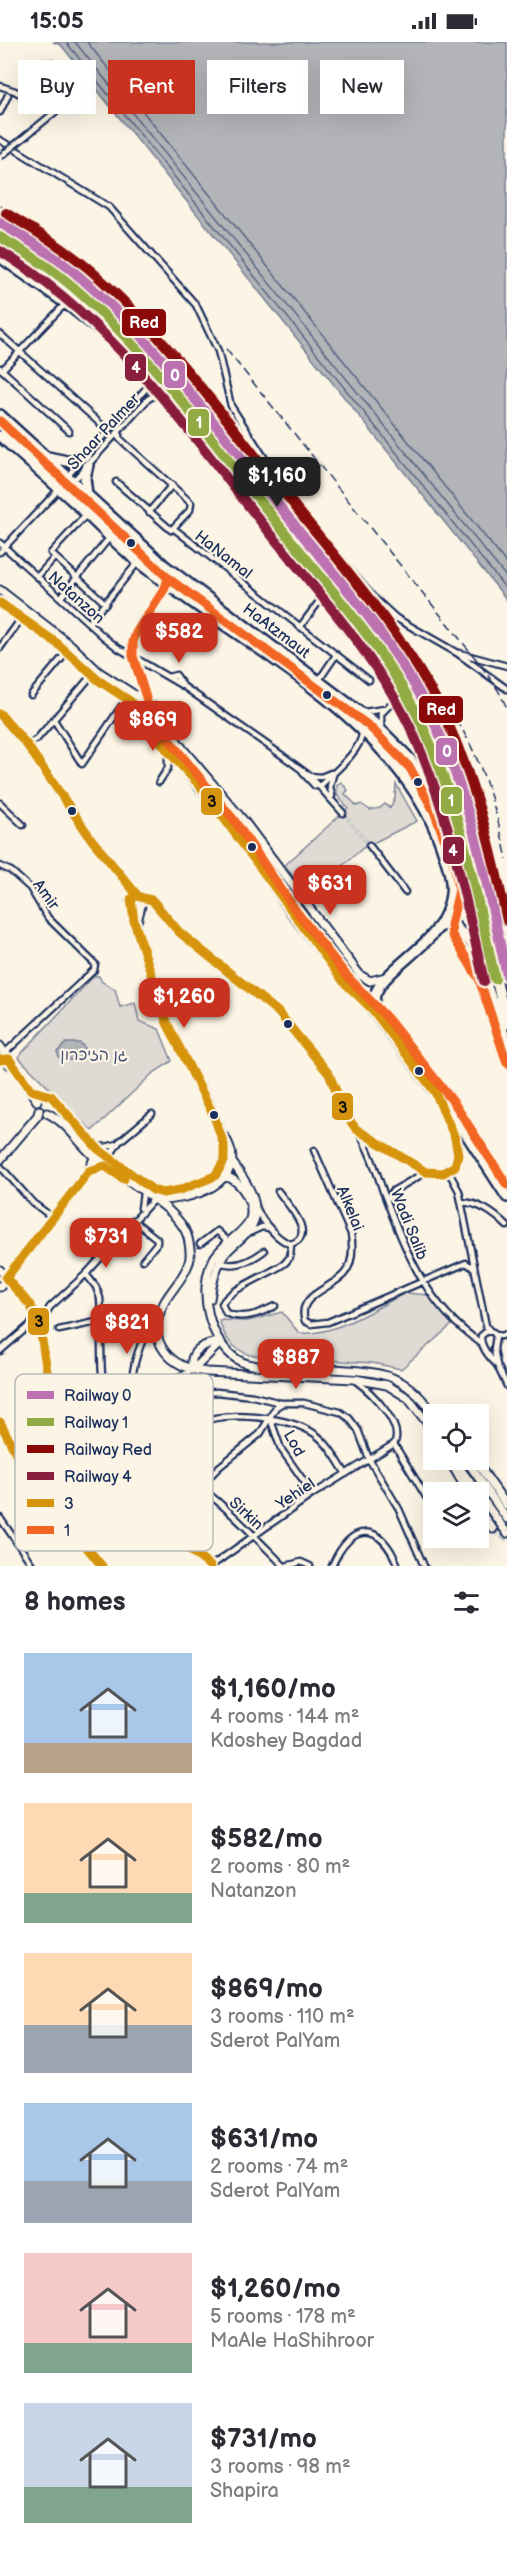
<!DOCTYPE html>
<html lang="en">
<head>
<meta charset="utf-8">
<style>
  :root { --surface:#fff; --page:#f2f2f3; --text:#2b2b33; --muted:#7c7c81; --accent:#c8321e }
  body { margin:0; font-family:"Balsamiq Sans","Playpen Sans Hebrew",sans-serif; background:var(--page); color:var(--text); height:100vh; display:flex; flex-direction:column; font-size:22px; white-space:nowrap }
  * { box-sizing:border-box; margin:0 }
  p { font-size:20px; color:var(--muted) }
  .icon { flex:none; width:33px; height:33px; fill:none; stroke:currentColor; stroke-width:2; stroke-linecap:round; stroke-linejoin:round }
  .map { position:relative; height:1524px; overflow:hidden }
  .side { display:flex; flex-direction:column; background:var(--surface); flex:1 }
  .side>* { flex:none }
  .hud { position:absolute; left:18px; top:18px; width:471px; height:54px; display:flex; gap:12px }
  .buttons { position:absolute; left:423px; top:1362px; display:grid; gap:12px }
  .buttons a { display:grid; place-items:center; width:66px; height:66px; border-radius:0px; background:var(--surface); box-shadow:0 6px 24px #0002; font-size:30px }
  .price { position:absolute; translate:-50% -51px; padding:0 14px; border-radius:12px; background:var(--accent); color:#fff; font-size:20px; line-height:39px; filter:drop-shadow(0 2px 3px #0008) }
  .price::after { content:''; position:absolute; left:50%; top:36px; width:18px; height:14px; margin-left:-9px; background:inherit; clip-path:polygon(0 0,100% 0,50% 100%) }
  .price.current { background:#222; color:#fff }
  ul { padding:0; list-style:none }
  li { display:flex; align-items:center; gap:18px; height:150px; padding:0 24px }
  li span { display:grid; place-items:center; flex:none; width:168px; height:120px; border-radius:0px; color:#555 }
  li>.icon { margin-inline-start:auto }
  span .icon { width:72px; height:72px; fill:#fffc; stroke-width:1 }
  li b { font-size:26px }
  h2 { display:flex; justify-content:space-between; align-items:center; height:72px; padding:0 24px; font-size:26px }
  .tag { padding:0 21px; border-radius:0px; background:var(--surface); box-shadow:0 6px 24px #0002; font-size:21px; line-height:54px }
  .tag.current { background:var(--accent); color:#fff }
  .status { display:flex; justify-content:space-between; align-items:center; height:42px; padding:0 30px; background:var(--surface); direction:ltr }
  .status svg { height:16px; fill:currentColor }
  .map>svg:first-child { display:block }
</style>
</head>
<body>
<div class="status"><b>15:05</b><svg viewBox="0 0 49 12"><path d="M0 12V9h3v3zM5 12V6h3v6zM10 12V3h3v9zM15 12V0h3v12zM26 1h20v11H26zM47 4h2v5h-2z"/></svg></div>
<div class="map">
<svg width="507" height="1524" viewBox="0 0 507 1524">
  <rect width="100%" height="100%" fill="#fcf5e5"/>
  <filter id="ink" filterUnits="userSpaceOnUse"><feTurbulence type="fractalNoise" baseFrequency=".0167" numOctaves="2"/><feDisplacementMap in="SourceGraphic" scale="12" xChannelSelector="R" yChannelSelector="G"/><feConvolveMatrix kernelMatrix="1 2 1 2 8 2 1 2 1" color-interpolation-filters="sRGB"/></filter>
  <g filter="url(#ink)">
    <path fill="#dfdbd4" stroke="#7d8599" stroke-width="1.5" d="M341 740 348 748 345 752 357 764 361 762 370 768 380 766 385 762 390 766 395 756 396 742 417 779 363 806 307 854 285 823 348 766 337 753V743Z
      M94 934H99L102 940 115 947 120 965 135 961 139 979 159 987 172 1019 152 1032 92 1089 18 1015Z
      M405 1251 429 1253 454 1281 401 1327 372 1321 249 1313C231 1305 225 1297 219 1278L248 1279 282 1270 299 1291C333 1295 376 1266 405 1251Z"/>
    <path fill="#b2b4b8" stroke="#767f94" stroke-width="1.5" d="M53 0H507V558L61 3Z
      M66 1001H80L86 1007V1014L77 1019 60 1017 57 1010Z"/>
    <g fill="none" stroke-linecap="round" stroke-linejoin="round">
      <path stroke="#576482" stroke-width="1.5" d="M66 0 507 548
        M75 0 507 536
        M87 0 507 522"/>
      <path stroke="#cfcdca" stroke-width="4.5" stroke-dasharray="4.5 2" stroke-linecap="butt" d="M343 771 369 803"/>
      <path stroke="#cfcdca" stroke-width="7" stroke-dasharray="7 3.5" stroke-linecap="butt" d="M493 1487 507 1497"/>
      <defs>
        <path id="street" d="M0 44 15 49 36 61 59 40 42 30 40 26 43 21
          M0 70 8 53
          M0 98 109 165 196 263 218 309 231 364 293 460 372 554 396 576 457 611 507 647
          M0 218 64 263 146 328 153 337
          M0 292 104 385H112
          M0 326 69 389
          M2 328 64 263
          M150 344a9 9 0 1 1 18 0a9 9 0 1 1-18 0Z
          M164 350 330 545 300 585
          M119 389V396L191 461 190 468 173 486 369 638
          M116 440 171 488 173 486
          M60 446 71 430 150 342
          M149 470 172 443
          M0 501 104 595 118 606 183 644 283 714 310 734 343 771
          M0 510 59 447 77 435 148 357 157 352
          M55 515 106 562
          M55 515 51 511 86 473
          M37 535 55 515
          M61 555 110 495
          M89 581 138 520
          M0 606 18 581 17 574
          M459 611 507 624
          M168 635 176 633 182 642
          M319 638 336 613
          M31 653 67 610
          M364 670 385 667
          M54 678 82 722 127 656
          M381 686V672L399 653
          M27 703 37 697 92 633
          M303 731 315 744H320
          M310 734 321 735 331 731
          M159 740 168 726V710
          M320 744C332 732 362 708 362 691
          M332 754 330 744 333 733
          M0 761 23 783
          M369 803 405 850
          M0 824 11 829 30 846 48 876 95 922 94 928 8 1008 7 1012
          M358 1089C369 1107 376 1128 383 1149 405 1207 426 1265 481 1301
          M96 1104 106 1105 117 1102
          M314 1108 351 1192C353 1205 354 1221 344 1232 331 1247 296 1253 305 1279L311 1282 328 1280 466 1221 472 1225
          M109 1115 119 1100 152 1072
          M0 1124 33 1161 52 1175
          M443 1131 451 1134 459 1149 486 1284 490 1289
          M388 1157 393 1149 426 1130
          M462 1160C479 1161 495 1172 507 1184
          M141 1166 143 1151
          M257 1167C262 1179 278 1199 291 1202 318 1193 287 1162 278 1149
          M133 1178 157 1197V1201L143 1218
          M249 1191 262 1185 269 1186
          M200 1202 217 1189 228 1199
          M220 1220C235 1227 252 1218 264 1209
          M86 1232 96 1245 100 1256C103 1293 97 1335 109 1370 120 1404 173 1424 200 1445 230 1468 257 1497 284 1524
          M275 1264C260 1271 243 1279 226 1271L222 1262C228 1247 271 1232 285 1221L290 1215 291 1202
          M158 1273C141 1294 127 1331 134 1358L193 1328
          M42 1287 44 1275 50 1265 86 1232 153 1158
          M59 1288 101 1279
          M496 1293 501 1294 507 1292
          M0 1309 38 1276
          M497 1323C489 1315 480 1304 481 1294L487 1289 493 1290 496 1294 494 1307 497 1323 507 1344
          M356 1339C370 1349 405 1383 394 1402
          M168 1343 171 1353 177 1358 198 1351 217 1350 253 1354 281 1361H304L340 1370 349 1376 358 1388 369 1417 399 1467 424 1524
          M50 1348 104 1343
          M270 1376 281 1407 313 1452
          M394 1402 434 1468
          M159 1418C170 1401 181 1389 199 1381 226 1368 290 1375 315 1392 329 1402 337 1418 346 1432
          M200 1445 219 1425 260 1392 276 1365 281 1362
          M0 1476 33 1524
          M211 1524 313 1452 394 1402
          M286 1524 301 1520 310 1524
          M332 1524C351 1480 380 1479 398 1524"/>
        <path id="secondary" d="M0 548 71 603 99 630 152 664 183 707 244 779 360 933 370 939 386 935
          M0 561 58 602 92 633 132 661 167 708 230 782 293 874 344 940 373 968
          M0 672 27 703 92 798 138 854
          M137 880 142 860 140 855
          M0 1004 37 1059
          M0 1015 10 1023
          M31 1048 51 1054 98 1107 153 1148C169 1154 210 1143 220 1128 224 1122 225 1113 224 1106 222 1073 181 1014 167 981 158 960 154 937 147 916 141 896 134 878 130 859L136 854 152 858 179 890 278 970 329 1032 346 1073 356 1087 426 1130 443 1131 455 1124C464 1108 452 1082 444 1067
          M47 1071C67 1080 80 1103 97 1117 122 1138 180 1165 188 1196 190 1205 192 1215 188 1223 183 1237 171 1248 164 1261 144 1300 170 1326 207 1330L355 1337 387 1343 408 1356 434 1390
          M0 1118 38 1073 39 1068
          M215 1134C235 1129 256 1158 250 1177 245 1191 221 1202 213 1218 197 1248 209 1300 238 1318 246 1323 256 1324 265 1325 296 1327 372 1324 397 1338 413 1346 424 1359 434 1372
          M153 1158C188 1160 253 1141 225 1095
          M0 1228 30 1263 39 1280 57 1392 67 1412 80 1431 106 1452 177 1498 210 1524
          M0 1245 87 1132 95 1114
          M210 1257C212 1242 215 1226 224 1213 236 1197 259 1189 255 1165 253 1148 241 1133 232 1120
          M193 1328C187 1309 204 1301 221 1300
          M193 1328 221 1300
          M0 1380 27 1433 102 1524
          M449 1418 468 1450
          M454 1418 507 1491
          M466 1418 507 1477
          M475 1418 507 1464
          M478 1467 493 1487"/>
        <path id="highway" d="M0 373 164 523 373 680 410 717 442 766 469 826 507 982
          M0 394C25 416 50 438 74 460 95 480 115 501 137 519 238 602 395 673 441 803 446 819 453 835 451 852 446 897 404 912 380 943L375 952 373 968 463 1087 507 1155
          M48 415 67 419 86 414
          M87 452 85 436 88 423
          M437 886 451 880 471 901 507 1000"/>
      </defs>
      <use href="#street" stroke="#1b2f5e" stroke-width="9"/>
      <use href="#secondary" stroke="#1b2f5e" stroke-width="11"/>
      <use href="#highway" stroke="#1b2f5e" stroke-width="14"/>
      <use href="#street" stroke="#fcf5e5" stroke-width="4.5"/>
      <use href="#secondary" stroke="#fcf5e5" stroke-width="7"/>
      <use href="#highway" stroke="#fcf5e5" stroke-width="9"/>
      <path stroke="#1b2f5e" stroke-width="1.5" stroke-dasharray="9 4.5" stroke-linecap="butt" d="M0 164 73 211 140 278 410 613C460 694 493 785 507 880
        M226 307 480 622 498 648 507 666
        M449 666C481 713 495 763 507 817"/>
      <defs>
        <path id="street-bridge" d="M0 115 77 52 51 21H43"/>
      </defs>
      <use href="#street-bridge" stroke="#1b2f5e" stroke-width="9" stroke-linecap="butt"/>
      <use href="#street-bridge" stroke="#fcf5e5" stroke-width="4.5"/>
      <defs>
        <path id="bus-1" d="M0 561 58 602 98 638 130 659 167 708 201 745 344 940 373 968 435 1050 455 1096 458 1113 455 1124 443 1131 426 1130 356 1087 346 1073 329 1032 278 970 179 890 152 858 136 854 131 857 134 879 167 981 214 1074 224 1103V1119L215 1134 180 1148 163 1151 153 1148 98 1107 51 1054 31 1048 9 1017 0 1018
          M0 672 27 703 92 798 138 854
          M124 1137 105 1124 89 1129 6 1236 30 1263 39 1280 57 1392 80 1431 106 1452 177 1498 210 1524
          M0 1380 27 1433 102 1524"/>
        <path id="bus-2" d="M0 379 168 536 369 684 410 726 434 769 454 823 459 848 451 883 452 893 479 937 507 1021
          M168 536 165 546 136 591 133 600V614L153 678 234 778 296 869 346 933 388 977 454 1061 507 1143"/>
      </defs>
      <use href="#bus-1" stroke="#fcf5e5" stroke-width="14"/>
      <use href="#bus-2" stroke="#fcf5e5" stroke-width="14"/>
      <use href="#bus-1" stroke="#d6940e" stroke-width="9"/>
      <use href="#bus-2" stroke="#f26522" stroke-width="9"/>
      <defs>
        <path id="rail-1" d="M0 181C28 198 57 215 81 236 163 307 225 397 292 480 343 543 398 604 433 678 472 759 488 847 507 934"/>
        <path id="rail-2" d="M0 195C25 210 50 225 72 244 154 314 216 404 282 487 333 550 389 611 423 685 460 765 476 851 495 937"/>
        <path id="rail-3" d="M6 171C34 188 63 205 89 227 171 298 234 389 302 473 353 536 407 598 443 671 475 737 492 808 507 879"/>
        <path id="rail-4" d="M0 209C117 281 189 391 274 496 324 558 379 618 413 691 449 770 465 855 484 939"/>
      </defs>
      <use href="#rail-1" stroke="#fcf5e5" stroke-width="15"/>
      <use href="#rail-2" stroke="#fcf5e5" stroke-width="15"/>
      <use href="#rail-3" stroke="#fcf5e5" stroke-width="15"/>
      <use href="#rail-4" stroke="#fcf5e5" stroke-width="15"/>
      <use href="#rail-1" stroke="#bc72b1" stroke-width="10"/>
      <use href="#rail-2" stroke="#91aa43" stroke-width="10"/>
      <use href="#rail-3" stroke="#8a0808" stroke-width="10"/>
      <use href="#rail-4" stroke="#891f3e" stroke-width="10"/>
    </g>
  </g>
  <g fill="#1b2f5e" stroke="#fcf5e5" stroke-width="2">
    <circle cx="131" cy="501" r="5"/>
    <circle cx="327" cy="653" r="5"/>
    <circle cx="418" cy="740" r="5"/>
    <circle cx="72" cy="769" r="5"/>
    <circle cx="252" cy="805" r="5"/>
    <circle cx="288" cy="982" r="5"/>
    <circle cx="419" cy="1029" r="5"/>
    <circle cx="214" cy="1073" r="5"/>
  </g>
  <g text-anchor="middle" stroke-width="4.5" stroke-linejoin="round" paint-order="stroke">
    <g font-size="16" fill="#1b2f5e" stroke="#fcf5e5">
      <text transform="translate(103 389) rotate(-47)" y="6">Shaar Palmer</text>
      <text transform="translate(224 512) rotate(38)" y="6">HaNamal</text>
      <text transform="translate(77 555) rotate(42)" y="6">Natanzon</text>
      <text transform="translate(277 588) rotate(37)" y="6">HaAtzmaut</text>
      <text transform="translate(47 852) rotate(54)" y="6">Amir</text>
      <text transform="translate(351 1166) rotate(68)" y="6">Alkelai</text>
      <text transform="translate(410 1182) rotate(68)" y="6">Wadi Salib</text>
      <text transform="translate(295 1401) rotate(61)" y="6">Lod</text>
      <text transform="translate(295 1451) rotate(-34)" y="6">Yehiel</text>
      <text transform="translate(247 1471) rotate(43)" y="6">Sirkin</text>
    </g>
    <g font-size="16" fill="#425176" stroke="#fcf5e5">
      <text x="94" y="1018">גן הזיכרון</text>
    </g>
  </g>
  <rect x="15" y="1332" width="198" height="177" rx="9" fill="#fcf5e5" stroke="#b8babc" stroke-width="1.5"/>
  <rect x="27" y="1349" width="27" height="8" fill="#bc72b1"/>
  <rect x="27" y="1376" width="27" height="8" fill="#91aa43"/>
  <rect x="27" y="1403" width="27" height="8" fill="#8a0808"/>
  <rect x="27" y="1430" width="27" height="8" fill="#891f3e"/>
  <rect x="27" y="1457" width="27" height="8" fill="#d6940e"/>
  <rect x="27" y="1484" width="27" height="8" fill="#f26522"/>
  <g font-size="16" fill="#1b2f5e">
    <text x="64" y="1359">Railway 0</text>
    <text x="64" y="1386">Railway 1</text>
    <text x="64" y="1413">Railway Red</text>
    <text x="64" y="1440">Railway 4</text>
    <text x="64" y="1467">3</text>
    <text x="64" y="1494">1</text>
  </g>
  <g stroke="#fcf5e5" stroke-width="2">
    <rect x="121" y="266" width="46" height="29" rx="6" fill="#8a0808"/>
    <rect x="124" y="311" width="23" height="29" rx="6" fill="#891f3e"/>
    <rect x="163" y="318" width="23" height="29" rx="6" fill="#bc72b1"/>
    <rect x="187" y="366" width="23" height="29" rx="6" fill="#91aa43"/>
    <rect x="418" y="653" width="46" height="29" rx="6" fill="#8a0808"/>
    <rect x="435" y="695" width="23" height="29" rx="6" fill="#bc72b1"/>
    <rect x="440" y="744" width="23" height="29" rx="6" fill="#91aa43"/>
    <rect x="200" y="745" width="23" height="29" rx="6" fill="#d6940e"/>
    <rect x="442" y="794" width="23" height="29" rx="6" fill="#891f3e"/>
    <rect x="331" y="1050" width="23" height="29" rx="6" fill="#d6940e"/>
    <rect x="27" y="1265" width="23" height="29" rx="6" fill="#d6940e"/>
  </g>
  <g font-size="16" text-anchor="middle" font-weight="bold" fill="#fff">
    <text x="144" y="286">Red</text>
    <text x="136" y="331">4</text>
    <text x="175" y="339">0</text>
    <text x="199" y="386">1</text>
    <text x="441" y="673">Red</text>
    <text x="447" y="715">0</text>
    <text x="451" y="764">1</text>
    <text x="453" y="814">4</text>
  </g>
  <g font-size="16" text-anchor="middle" font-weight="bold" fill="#111">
    <text x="212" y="765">3</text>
    <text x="343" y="1071">3</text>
    <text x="39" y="1285">3</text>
  </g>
</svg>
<div class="buttons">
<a><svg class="icon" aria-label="locate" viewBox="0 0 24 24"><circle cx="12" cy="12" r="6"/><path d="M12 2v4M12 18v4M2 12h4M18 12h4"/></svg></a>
<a><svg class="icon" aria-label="layers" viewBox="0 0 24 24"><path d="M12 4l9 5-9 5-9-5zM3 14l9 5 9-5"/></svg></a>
</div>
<b class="price current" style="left:277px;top:466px">$1,160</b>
<b class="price" style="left:179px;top:622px">$582</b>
<b class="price" style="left:153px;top:710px">$869</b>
<b class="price" style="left:330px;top:874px">$631</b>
<b class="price" style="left:184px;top:987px">$1,260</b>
<b class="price" style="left:106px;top:1227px">$731</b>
<b class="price" style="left:127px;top:1313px">$821</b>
<b class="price" style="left:296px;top:1348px">$887</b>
<div class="hud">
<a class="tag">Buy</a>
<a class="tag current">Rent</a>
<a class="tag">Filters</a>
<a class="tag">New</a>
</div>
</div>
<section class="side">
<h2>8 homes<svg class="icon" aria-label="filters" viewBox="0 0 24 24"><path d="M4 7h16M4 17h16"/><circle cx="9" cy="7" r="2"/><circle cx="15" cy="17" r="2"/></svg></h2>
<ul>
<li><span style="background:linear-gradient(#a9c7e8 75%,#b9a48a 0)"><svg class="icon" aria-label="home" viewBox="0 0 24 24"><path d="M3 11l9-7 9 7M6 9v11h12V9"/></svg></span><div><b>$1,160/mo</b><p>4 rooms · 144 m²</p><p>Kdoshey Bagdad</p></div></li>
<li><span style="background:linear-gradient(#ffd9b3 75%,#7fa58c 0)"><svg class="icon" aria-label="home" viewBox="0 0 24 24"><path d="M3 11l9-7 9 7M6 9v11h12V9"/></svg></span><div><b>$582/mo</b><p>2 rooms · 80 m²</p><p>Natanzon</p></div></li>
<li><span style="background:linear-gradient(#ffd9b3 60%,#9aa5b1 0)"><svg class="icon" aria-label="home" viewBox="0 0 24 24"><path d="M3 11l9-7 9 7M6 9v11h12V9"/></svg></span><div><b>$869/mo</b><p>3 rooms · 110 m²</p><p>Sderot PalYam</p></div></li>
<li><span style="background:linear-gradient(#a9c7e8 65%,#9aa5b1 0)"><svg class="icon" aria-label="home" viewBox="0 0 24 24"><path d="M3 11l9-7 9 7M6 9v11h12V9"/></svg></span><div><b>$631/mo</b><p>2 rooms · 74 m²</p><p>Sderot PalYam</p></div></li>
<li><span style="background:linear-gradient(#f6c9c9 75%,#7fa58c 0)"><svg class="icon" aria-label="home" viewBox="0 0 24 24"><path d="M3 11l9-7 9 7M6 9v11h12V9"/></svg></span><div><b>$1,260/mo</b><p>5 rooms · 178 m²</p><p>MaAle HaShihroor</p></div></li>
<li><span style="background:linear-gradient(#c9d6e8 70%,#7fa58c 0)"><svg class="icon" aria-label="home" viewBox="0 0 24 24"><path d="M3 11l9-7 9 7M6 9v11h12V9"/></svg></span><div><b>$731/mo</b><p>3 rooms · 98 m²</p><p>Shapira</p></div></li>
</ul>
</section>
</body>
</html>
